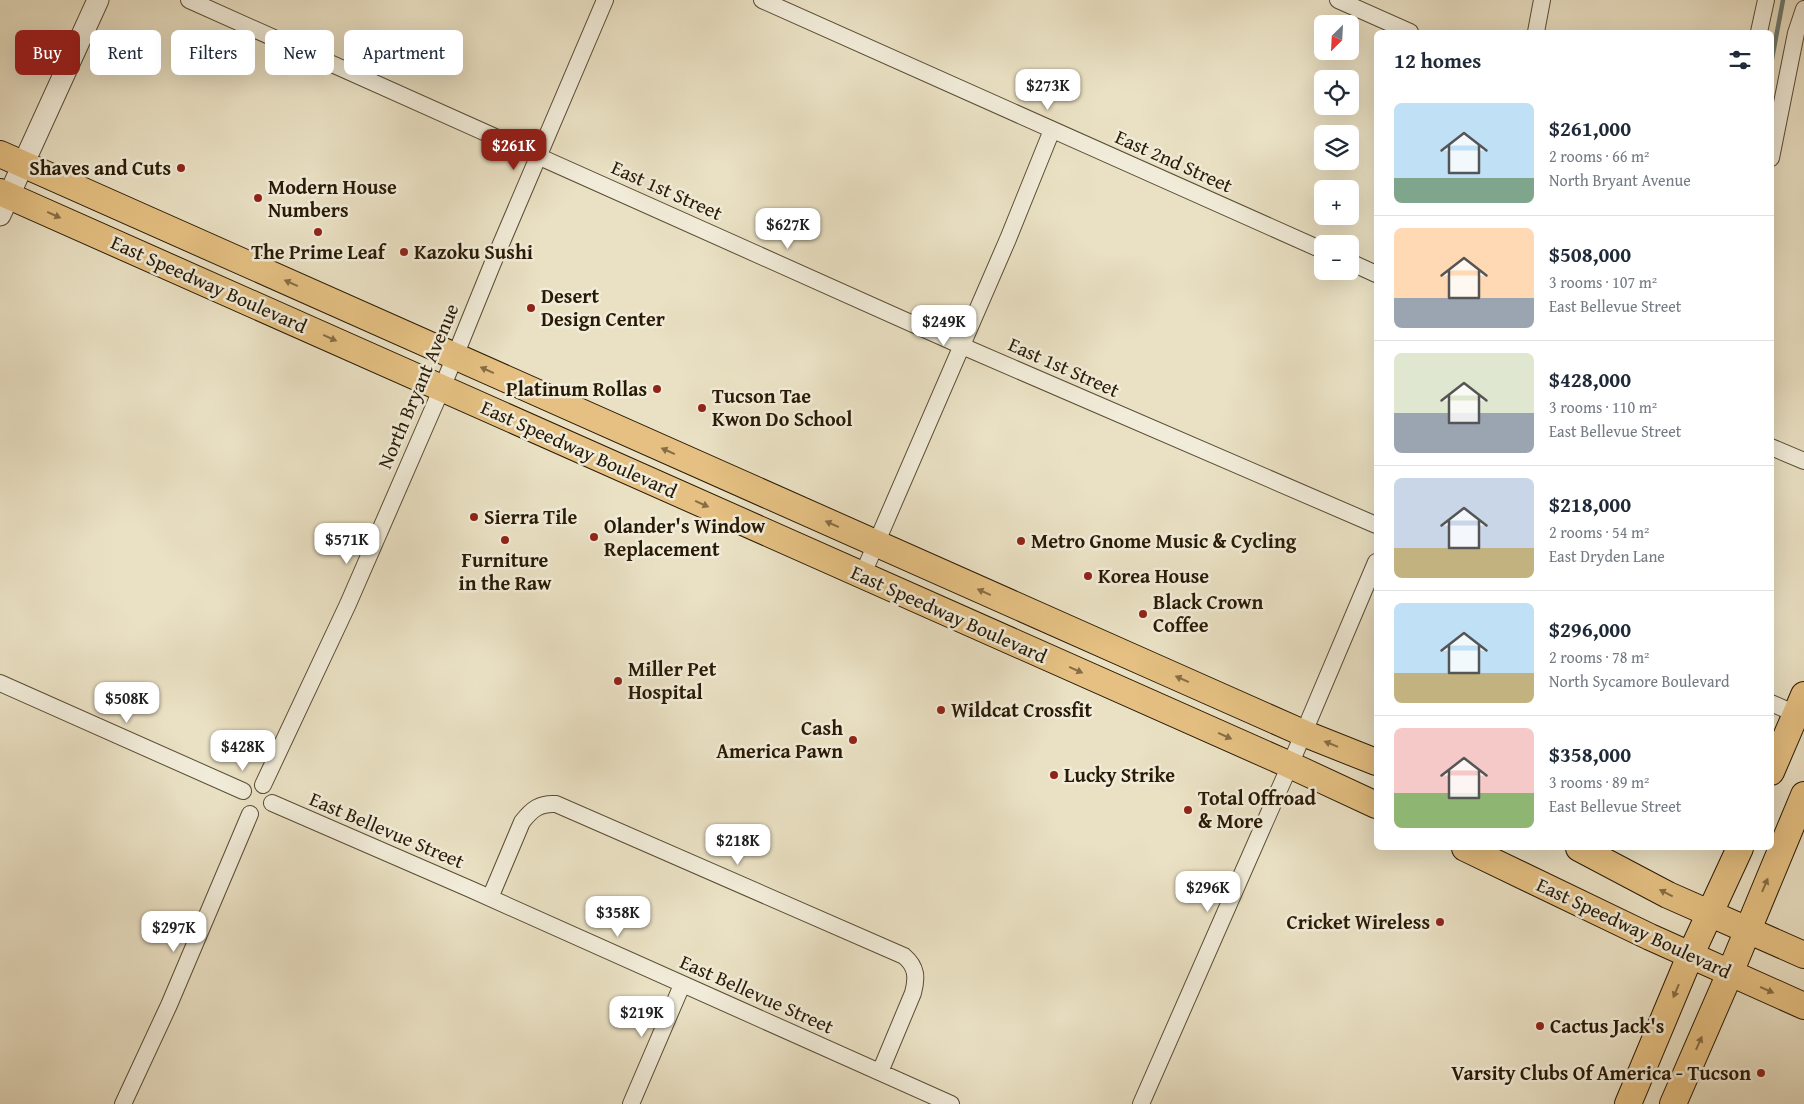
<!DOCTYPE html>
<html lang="en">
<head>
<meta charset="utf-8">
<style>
  :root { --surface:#fff; --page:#f2f2f3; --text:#1f2937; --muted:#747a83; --line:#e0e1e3; --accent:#8f2418 }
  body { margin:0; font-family:"Gentium Book Plus",serif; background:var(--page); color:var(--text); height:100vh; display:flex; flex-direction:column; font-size:19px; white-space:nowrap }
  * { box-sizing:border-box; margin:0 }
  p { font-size:16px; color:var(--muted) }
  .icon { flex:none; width:28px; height:28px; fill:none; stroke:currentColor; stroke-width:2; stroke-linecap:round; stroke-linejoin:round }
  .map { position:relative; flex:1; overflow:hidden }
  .drawer { position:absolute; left:1374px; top:30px; width:400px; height:820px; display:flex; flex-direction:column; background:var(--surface); border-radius:8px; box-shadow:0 5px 20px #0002 }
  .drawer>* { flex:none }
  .guide { position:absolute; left:15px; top:30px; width:475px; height:45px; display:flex; gap:10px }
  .needle { width:32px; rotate:204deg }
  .tools { position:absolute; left:1314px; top:15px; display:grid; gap:10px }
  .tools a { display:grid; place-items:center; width:45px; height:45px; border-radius:8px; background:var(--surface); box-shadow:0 5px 20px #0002; font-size:25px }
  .price { position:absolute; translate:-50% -42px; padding:0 11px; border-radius:10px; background:#fff; color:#222; font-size:16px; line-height:32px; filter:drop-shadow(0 1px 2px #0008) }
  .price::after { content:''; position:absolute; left:50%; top:30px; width:15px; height:11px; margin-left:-8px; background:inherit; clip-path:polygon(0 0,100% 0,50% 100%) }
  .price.selected { background:var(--accent); color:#fff }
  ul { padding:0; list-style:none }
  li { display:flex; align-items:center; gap:15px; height:125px; padding:0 20px }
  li+li { border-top:1px solid var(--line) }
  li span { display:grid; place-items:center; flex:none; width:140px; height:100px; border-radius:8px; color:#555 }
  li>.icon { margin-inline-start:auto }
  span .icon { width:60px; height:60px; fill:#fffc; stroke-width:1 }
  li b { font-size:21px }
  h2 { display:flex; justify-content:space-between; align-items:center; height:60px; padding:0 20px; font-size:21px }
  .tag { padding:0 18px; border-radius:8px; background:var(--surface); box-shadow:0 5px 20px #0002; font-size:18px; line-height:45px }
  .tag.selected { background:var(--accent); color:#fff }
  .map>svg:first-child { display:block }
</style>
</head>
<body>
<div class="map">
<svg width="1804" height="1104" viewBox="0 0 1804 1104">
  <rect width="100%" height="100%" fill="#eae1c4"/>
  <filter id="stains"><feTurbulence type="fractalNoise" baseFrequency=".004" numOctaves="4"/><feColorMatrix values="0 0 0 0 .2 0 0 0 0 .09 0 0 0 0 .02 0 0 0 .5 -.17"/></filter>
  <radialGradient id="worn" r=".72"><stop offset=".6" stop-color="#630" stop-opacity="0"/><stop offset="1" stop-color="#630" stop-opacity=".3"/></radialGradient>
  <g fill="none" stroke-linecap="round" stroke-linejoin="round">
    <path stroke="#6d7b73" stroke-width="4.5" d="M1771 64 1783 0"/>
    <defs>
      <path id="minor" d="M189 0 962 346 1376 525
        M762 0 1322 250
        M1338 0 1410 32
        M1536 32 1542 0
        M1759 32 1766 0
        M1771 158 1796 33 1804 9
        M1350 262 1376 274
        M1771 447 1804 461
        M862 576 1008 239 1052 130
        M0 683 243 791
        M1771 703 1796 714
        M263 785 348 604 442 388 492 265 605 0
        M272 803 470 889 951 1104
        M490 898 522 822C532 809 540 803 556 804L904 956C917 967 917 978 913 993L880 1072
        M123 1104 169 1005 250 814
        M631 1104 682 985
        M1141 1104 1290 765 1376 562"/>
      <path id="tertiary" d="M0 215 98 0"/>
      <path id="primary" d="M0 154 1152 666 1303 733 1376 762
        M0 192 1290 765 1376 805
        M1771 772 1804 695
        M1465 848 1650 937 1804 1006
        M1579 848 1668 895 1804 955
        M1628 1104 1690 956 1740 848
        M1673 1104 1730 973 1804 795"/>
    </defs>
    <use href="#minor" stroke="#594c35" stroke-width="18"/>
    <use href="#tertiary" stroke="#594c35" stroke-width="23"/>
    <use href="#primary" stroke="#291a05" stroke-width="28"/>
    <use href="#minor" stroke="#f1ecd9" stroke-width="16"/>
    <use href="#tertiary" stroke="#f1ecd9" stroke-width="21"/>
    <use href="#primary" stroke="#e5c082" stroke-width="26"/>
  </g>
  <defs><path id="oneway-solid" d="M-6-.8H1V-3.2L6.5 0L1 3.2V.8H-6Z" transform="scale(1.25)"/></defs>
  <g fill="#876d44">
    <use href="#oneway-solid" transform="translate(54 215) rotate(24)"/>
    <use href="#oneway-solid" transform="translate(291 283) rotate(-156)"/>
    <use href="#oneway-solid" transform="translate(330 338) rotate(24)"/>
    <use href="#oneway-solid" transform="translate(487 370) rotate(-156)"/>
    <use href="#oneway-solid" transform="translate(668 451) rotate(-156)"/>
    <use href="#oneway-solid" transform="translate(702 504) rotate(24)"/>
    <use href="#oneway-solid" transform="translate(832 524) rotate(-156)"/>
    <use href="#oneway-solid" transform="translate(984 592) rotate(-156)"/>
    <use href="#oneway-solid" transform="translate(1076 670) rotate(24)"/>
    <use href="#oneway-solid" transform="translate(1182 679) rotate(-156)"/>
    <use href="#oneway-solid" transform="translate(1225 736) rotate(24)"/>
    <use href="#oneway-solid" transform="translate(1331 744) rotate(-158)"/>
    <use href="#oneway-solid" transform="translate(1765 885) rotate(-67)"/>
    <use href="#oneway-solid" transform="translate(1666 893) rotate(-153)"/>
    <use href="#oneway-solid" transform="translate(1767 990) rotate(24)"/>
    <use href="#oneway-solid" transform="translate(1676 991) rotate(113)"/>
    <use href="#oneway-solid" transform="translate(1699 1043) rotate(-66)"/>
  </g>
  <g fill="#8f2418" stroke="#f1ecd9" stroke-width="2">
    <circle cx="181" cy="168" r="5"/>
    <circle cx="258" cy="198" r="5"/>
    <circle cx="318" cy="232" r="5"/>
    <circle cx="404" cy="252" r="5"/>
    <circle cx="531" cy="308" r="5"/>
    <circle cx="657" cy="389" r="5"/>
    <circle cx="702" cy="408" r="5"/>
    <circle cx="474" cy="517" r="5"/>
    <circle cx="594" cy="537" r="5"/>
    <circle cx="505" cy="540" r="5"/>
    <circle cx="1021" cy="541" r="5"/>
    <circle cx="1088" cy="576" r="5"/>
    <circle cx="1143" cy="614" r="5"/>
    <circle cx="618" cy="681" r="5"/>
    <circle cx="941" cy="710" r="5"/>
    <circle cx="853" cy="740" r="5"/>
    <circle cx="1054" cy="775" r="5"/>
    <circle cx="1188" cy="810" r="5"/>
    <circle cx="1440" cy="922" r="5"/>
    <circle cx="1540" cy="1026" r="5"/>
    <circle cx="1761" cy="1073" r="5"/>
  </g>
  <g text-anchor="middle" stroke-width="5" stroke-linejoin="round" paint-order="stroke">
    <g font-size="20" fill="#291a05" stroke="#f1ecd9">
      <text transform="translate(1174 161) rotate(24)" y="7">East 2nd Street</text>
      <text transform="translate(667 190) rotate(24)" y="7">East 1st Street</text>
      <text transform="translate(209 284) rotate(24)" y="7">East Speedway Boulevard</text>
      <text transform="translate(1064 367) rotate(24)" y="7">East 1st Street</text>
      <text transform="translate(418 386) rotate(-67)" y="7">North Bryant Avenue</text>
      <text transform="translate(579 449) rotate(24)" y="7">East Speedway Boulevard</text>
      <text transform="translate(949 614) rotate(24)" y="7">East Speedway Boulevard</text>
      <text transform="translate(387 830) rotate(23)" y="7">East Bellevue Street</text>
      <text transform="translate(1634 928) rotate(25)" y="7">East Speedway Boulevard</text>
      <text transform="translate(757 994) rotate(24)" y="7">East Bellevue Street</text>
    </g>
    <g font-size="20" font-weight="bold" fill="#291a05" stroke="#f1ecd9" text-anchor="start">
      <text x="171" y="175" text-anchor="end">Shaves and Cuts</text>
      <text x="268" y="194">Modern House<tspan x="268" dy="23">Numbers</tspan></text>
      <text x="318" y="259" text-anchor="middle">The Prime Leaf</text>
      <text x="414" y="259">Kazoku Sushi</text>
      <text x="541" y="303">Desert<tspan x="541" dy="23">Design Center</tspan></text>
      <text x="647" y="396" text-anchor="end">Platinum Rollas</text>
      <text x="712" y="403">Tucson Tae<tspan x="712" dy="23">Kwon Do School</tspan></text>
      <text x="484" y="524">Sierra Tile</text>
      <text x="604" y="533">Olander's Window<tspan x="604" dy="23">Replacement</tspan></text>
      <text x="1031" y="548">Metro Gnome Music &amp; Cycling</text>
      <text x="505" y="567" text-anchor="middle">Furniture<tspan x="505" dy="23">in the Raw</tspan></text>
      <text x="1098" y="583">Korea House</text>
      <text x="1153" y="609">Black Crown<tspan x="1153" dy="23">Coffee</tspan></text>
      <text x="628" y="676">Miller Pet<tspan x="628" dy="23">Hospital</tspan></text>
      <text x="951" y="717">Wildcat Crossfit</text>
      <text x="843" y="735" text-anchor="end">Cash<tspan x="843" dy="23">America Pawn</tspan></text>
      <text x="1064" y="782">Lucky Strike</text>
      <text x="1198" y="805">Total Offroad<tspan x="1198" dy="23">&amp; More</tspan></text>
      <text x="1430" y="929" text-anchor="end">Cricket Wireless</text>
      <text x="1550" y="1033">Cactus Jack's</text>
      <text x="1751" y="1080" text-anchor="end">Varsity Clubs Of America - Tucson</text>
    </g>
  </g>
  <rect width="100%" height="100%" filter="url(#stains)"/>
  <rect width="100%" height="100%" fill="url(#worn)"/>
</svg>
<div class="tools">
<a><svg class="needle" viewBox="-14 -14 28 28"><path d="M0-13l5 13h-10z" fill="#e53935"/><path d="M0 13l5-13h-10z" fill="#747a83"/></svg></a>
<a><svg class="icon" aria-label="locate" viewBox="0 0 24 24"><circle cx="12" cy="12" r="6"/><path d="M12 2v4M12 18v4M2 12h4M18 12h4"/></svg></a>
<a><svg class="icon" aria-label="layers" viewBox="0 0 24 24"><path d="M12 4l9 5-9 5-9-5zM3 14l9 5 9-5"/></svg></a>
<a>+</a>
<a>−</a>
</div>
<b class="price" style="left:1048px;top:111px">$273K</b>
<b class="price selected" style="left:514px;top:171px">$261K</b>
<b class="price" style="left:788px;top:250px">$627K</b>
<b class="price" style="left:944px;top:347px">$249K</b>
<b class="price" style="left:347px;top:565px">$571K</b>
<b class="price" style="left:127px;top:724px">$508K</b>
<b class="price" style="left:243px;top:772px">$428K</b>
<b class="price" style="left:738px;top:866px">$218K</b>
<b class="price" style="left:1208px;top:913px">$296K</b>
<b class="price" style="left:618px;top:938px">$358K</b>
<b class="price" style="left:174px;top:953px">$297K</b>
<b class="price" style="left:642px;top:1038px">$219K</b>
<div class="guide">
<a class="tag selected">Buy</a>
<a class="tag">Rent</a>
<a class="tag">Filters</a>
<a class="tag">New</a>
<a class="tag">Apartment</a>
</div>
<section class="drawer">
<h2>12 homes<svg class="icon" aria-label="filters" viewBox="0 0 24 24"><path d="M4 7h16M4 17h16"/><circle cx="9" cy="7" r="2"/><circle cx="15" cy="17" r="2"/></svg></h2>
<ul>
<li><span style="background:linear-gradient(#bfe0f5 75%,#7fa58c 0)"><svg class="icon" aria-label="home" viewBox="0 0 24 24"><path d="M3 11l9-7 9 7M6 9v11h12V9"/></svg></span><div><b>$261,000</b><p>2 rooms · 66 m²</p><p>North Bryant Avenue</p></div></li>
<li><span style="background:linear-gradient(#ffd9b3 70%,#9aa5b1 0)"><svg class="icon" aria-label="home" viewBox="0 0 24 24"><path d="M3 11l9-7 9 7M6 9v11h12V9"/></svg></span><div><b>$508,000</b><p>3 rooms · 107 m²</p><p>East Bellevue Street</p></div></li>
<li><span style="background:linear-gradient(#dfe7d0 60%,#9aa5b1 0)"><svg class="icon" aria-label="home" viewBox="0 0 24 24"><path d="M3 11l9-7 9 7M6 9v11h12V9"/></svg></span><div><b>$428,000</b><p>3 rooms · 110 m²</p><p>East Bellevue Street</p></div></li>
<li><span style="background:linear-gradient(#c9d6e8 70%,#c2b280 0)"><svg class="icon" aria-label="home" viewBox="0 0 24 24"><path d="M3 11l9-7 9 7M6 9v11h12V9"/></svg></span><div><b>$218,000</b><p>2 rooms · 54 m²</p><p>East Dryden Lane</p></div></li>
<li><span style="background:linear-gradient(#bfe0f5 70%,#c2b280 0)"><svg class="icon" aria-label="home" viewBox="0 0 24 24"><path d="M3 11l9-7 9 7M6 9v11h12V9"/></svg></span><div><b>$296,000</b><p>2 rooms · 78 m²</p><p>North Sycamore Boulevard</p></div></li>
<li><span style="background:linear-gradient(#f6c9c9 65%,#8fb573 0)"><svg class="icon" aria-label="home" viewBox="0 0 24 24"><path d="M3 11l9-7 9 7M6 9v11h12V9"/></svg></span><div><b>$358,000</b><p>3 rooms · 89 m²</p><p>East Bellevue Street</p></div></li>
</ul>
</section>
</div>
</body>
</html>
